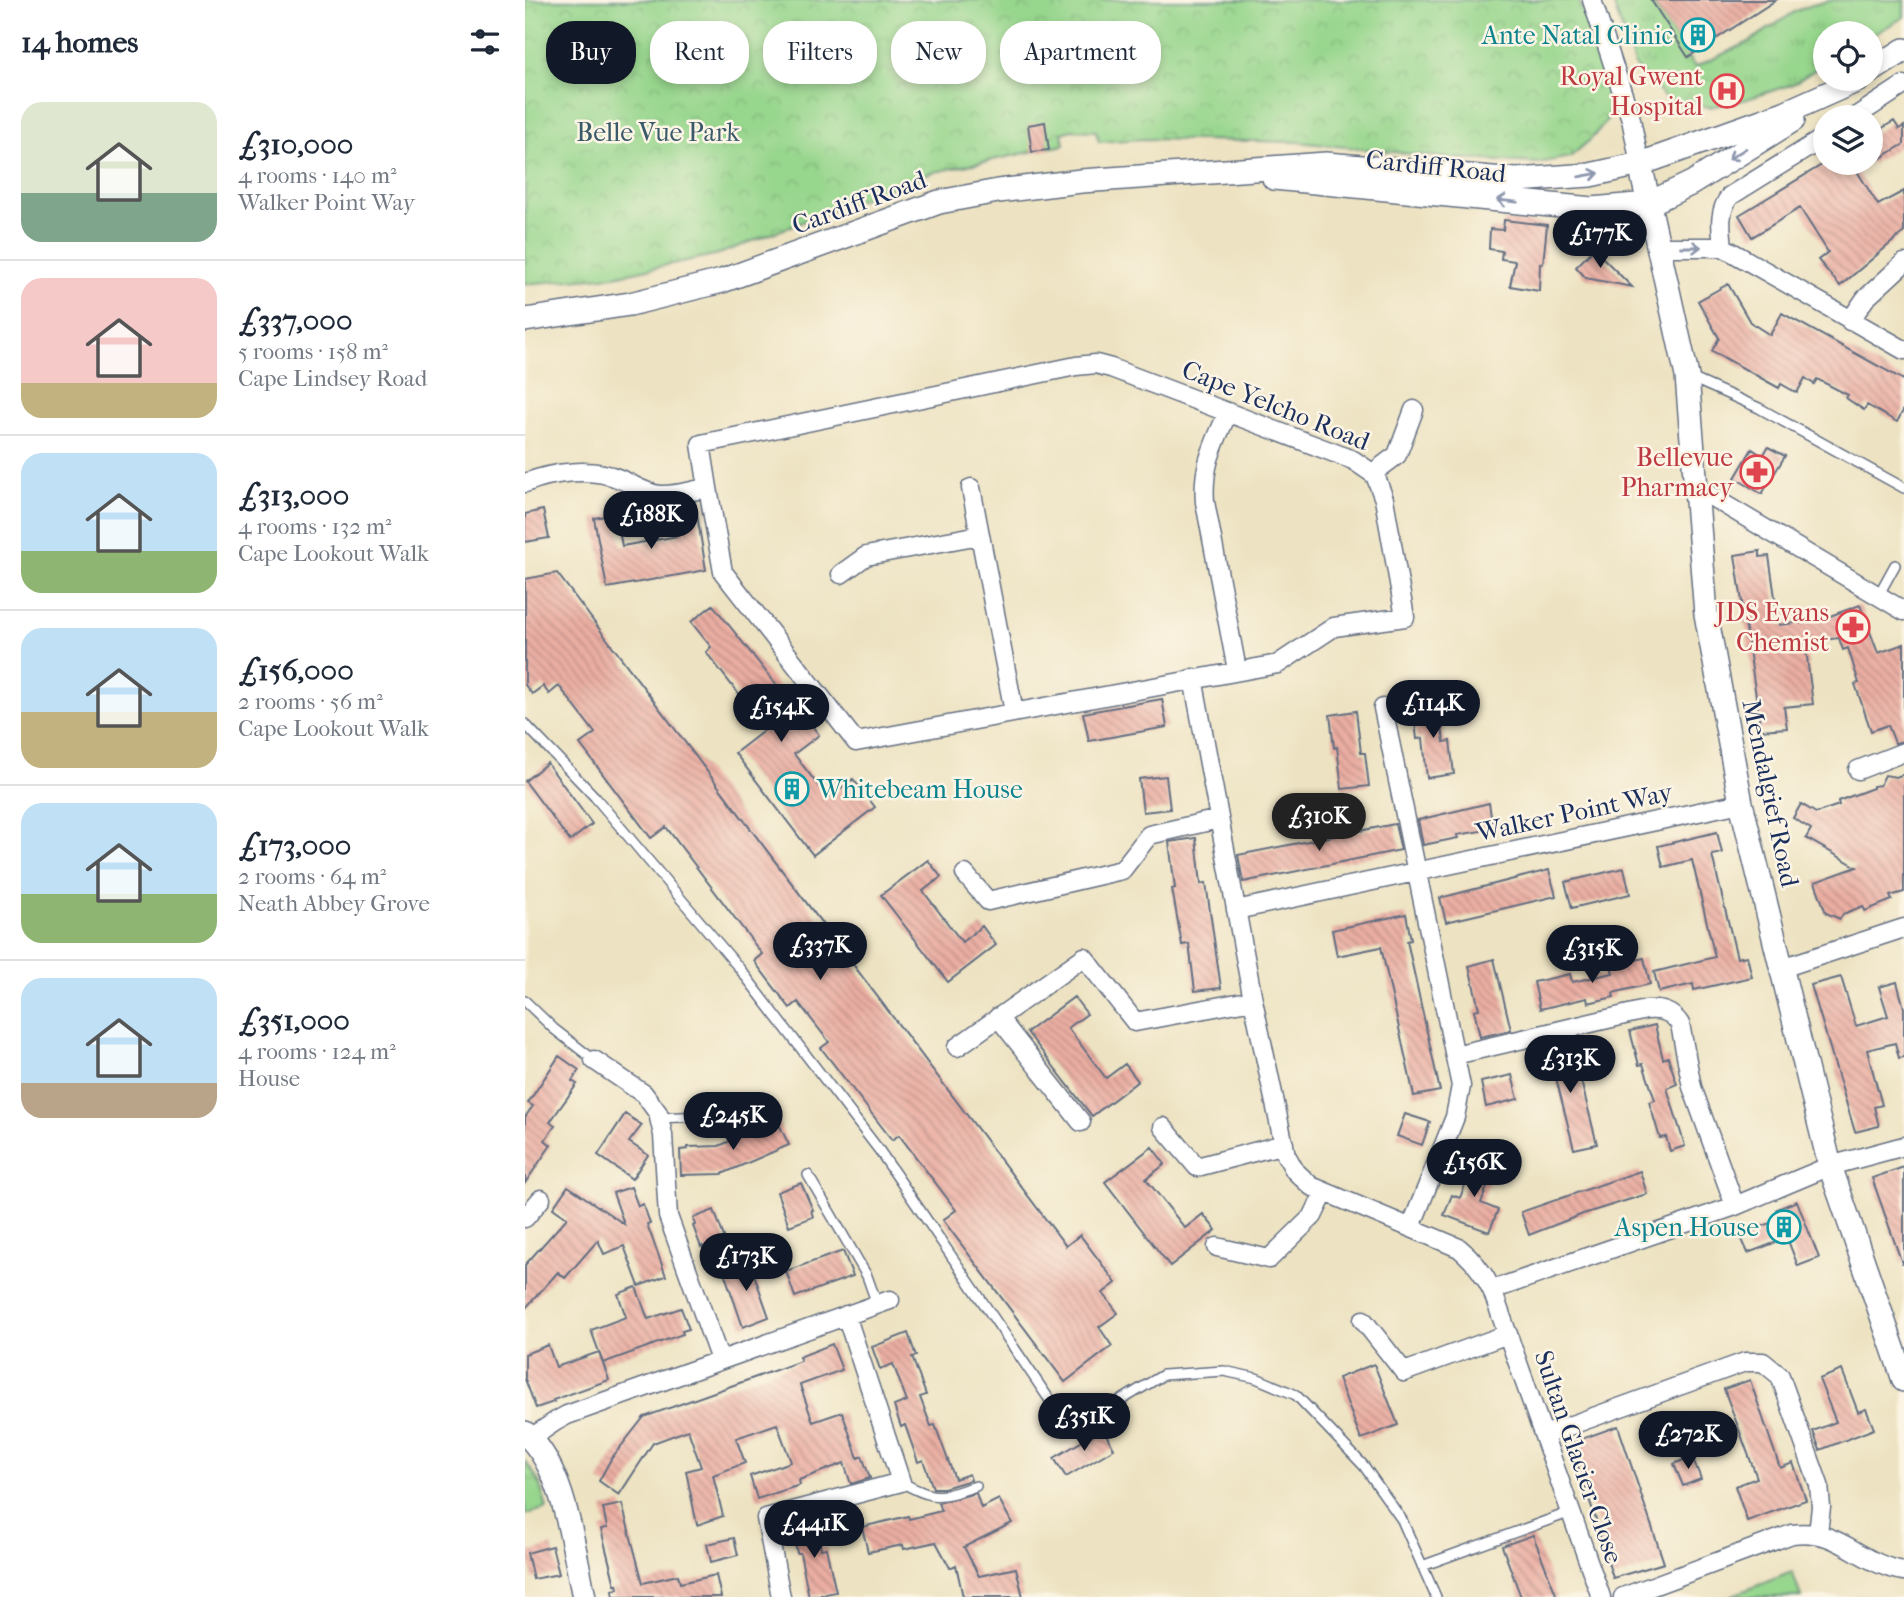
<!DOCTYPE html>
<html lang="en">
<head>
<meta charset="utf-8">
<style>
  :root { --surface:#fff; --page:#f2f2f3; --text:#1f2937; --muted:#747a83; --line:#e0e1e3; --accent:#111827 }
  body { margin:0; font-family:"IM FELL French Canon",serif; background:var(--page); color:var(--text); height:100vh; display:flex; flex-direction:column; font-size:26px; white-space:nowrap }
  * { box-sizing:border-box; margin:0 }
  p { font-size:23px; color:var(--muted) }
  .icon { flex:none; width:38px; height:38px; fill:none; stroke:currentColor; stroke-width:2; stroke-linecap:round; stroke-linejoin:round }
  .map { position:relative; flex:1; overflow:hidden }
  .details { display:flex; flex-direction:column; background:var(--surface); width:525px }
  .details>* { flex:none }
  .banner { position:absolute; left:21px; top:21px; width:665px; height:63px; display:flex; gap:14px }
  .tools { position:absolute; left:1288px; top:21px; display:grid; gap:14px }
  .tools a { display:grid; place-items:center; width:70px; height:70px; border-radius:50%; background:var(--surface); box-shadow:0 4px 10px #0003; font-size:35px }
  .price { position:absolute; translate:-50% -60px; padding:0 16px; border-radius:24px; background:var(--accent); color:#fff; font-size:23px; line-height:46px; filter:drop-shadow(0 2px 4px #0008) }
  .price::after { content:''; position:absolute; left:50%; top:42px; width:21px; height:16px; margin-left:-10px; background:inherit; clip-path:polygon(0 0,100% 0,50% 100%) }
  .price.active { background:#222; color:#fff }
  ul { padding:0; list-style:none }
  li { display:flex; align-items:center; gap:21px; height:175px; padding:0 21px }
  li+li { border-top:2px solid var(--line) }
  li span { display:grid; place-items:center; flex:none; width:196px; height:140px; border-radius:21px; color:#555 }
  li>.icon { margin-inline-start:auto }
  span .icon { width:84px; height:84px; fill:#fffc; stroke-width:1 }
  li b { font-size:30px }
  h2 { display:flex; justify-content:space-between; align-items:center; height:84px; padding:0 21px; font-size:30px }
  .pill { padding:0 24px; border-radius:28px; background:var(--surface); box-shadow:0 4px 10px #0003; font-size:24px; line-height:63px }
  .pill.active { background:var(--accent); color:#fff }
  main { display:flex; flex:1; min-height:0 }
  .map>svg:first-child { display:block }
</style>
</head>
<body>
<main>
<section class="details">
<h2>14 homes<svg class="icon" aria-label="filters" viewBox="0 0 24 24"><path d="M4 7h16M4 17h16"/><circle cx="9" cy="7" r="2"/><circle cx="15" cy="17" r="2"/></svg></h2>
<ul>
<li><span style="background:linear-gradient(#dfe7d0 65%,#7fa58c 0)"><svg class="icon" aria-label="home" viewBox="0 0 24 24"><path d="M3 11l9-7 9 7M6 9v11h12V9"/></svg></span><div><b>£310,000</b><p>4 rooms · 140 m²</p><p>Walker Point Way</p></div></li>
<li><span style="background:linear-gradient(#f6c9c9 75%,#c2b280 0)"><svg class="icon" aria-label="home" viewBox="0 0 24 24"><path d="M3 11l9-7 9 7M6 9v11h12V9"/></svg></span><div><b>£337,000</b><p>5 rooms · 158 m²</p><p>Cape Lindsey Road</p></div></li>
<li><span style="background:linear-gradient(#bfe0f5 70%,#8fb573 0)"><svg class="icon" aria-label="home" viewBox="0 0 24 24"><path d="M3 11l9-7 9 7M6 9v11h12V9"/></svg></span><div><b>£313,000</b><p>4 rooms · 132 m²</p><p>Cape Lookout Walk</p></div></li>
<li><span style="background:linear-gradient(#bfe0f5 60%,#c2b280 0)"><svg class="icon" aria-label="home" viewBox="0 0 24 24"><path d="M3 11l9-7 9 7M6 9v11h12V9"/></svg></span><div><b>£156,000</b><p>2 rooms · 56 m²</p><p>Cape Lookout Walk</p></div></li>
<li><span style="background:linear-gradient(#bfe0f5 65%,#8fb573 0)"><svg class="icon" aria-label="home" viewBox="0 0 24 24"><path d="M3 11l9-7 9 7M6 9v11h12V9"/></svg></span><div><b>£173,000</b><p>2 rooms · 64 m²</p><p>Neath Abbey Grove</p></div></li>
<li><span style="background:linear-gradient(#bfe0f5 75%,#b9a48a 0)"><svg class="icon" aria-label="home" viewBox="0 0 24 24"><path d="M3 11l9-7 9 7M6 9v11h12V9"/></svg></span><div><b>£351,000</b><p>4 rooms · 124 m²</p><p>House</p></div></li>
</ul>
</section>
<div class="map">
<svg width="1379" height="1597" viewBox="0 0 1379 1597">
  <defs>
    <pattern id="grass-tufts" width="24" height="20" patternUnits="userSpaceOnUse" patternTransform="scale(1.75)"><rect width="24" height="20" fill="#97d68d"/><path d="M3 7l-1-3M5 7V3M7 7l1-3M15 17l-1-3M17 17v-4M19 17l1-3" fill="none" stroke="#82b87c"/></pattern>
    <pattern id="park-crowns" width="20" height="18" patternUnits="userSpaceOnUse" patternTransform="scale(1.75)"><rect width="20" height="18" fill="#97d68d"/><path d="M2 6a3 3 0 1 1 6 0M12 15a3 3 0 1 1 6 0" fill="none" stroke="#82b87c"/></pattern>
    <pattern id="building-back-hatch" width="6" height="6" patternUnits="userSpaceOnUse" patternTransform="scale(1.75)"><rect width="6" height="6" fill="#ebaea2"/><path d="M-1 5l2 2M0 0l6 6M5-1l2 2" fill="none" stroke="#be8e87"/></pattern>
  </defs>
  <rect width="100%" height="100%" fill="#fcf5e5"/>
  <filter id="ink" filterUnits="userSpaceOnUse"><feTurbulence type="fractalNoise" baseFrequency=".0143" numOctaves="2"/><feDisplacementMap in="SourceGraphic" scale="14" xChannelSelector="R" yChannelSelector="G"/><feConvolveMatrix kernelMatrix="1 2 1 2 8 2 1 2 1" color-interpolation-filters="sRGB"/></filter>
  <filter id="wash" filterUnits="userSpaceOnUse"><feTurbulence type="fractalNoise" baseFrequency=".00686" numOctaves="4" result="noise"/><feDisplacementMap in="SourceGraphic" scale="28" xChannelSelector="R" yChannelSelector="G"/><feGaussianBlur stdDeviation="1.57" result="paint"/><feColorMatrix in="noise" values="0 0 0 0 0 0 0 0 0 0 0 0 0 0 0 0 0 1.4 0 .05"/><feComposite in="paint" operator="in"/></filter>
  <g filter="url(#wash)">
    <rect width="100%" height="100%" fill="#ede3c2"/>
    <path fill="url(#grass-tufts)" stroke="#598276" stroke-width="2" d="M1087 0H1126L1170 67 1222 43 1271 11 1287 5 1309 0H1379V17L1346 36V33H1300V63L1268 84 1219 100 1185 107 1156 104 1140 98 1110 66Z
      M0 1461 13 1479 22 1508 0 1515Z"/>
    <path fill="url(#park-crowns)" stroke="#598276" stroke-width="2" d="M0 0H1054L1086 102 1082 120 1066 139 1045 157 1013 163 924 158 773 142 619 139 574 142 571 131 547 130 537 133 539 145 405 173 194 254 90 276 0 284Z"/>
    <path fill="#97d68d" stroke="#598276" stroke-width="2" d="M1267 1572 1276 1597H1203Z"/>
    <g id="blocks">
      <path fill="url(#building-back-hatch)" d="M1126 0H1251L1163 57Z
        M1369 121 1374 129 1379 126V144L1346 164V135Z
        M520 122 524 150 507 152 503 125Z
        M1300 163H1327L1353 205 1379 191V232L1315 286 1293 260 1303 252 1275 208 1227 237 1214 215Z
        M979 220 1022 225 1018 264 1015 263 1014 291 985 286 990 261 976 259 977 251 964 249 965 229 978 230Z
        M1069 249 1107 287 1061 278 1051 267Z
        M1203 284 1225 322 1245 335 1257 313 1379 380V409L1372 422 1342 405 1339 410 1321 398 1323 395 1292 379 1289 384 1280 378 1272 393 1256 384 1254 388 1187 351 1194 338 1173 301Z
        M1243 447 1260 456 1237 494 1210 478 1227 449 1238 456Z
        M170 502 181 570 82 588 69 518 91 514 97 546 153 536 147 506Z
        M18 510 24 538 0 542V514Z
        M1235 551V557L1244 556 1254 625 1294 620 1335 605 1353 653 1379 644V741L1370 743 1363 725 1346 731 1330 684 1334 683 1323 648 1318 650 1314 638 1280 642 1288 704 1259 707 1262 728 1236 730 1210 555Z
        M32 573 541 1246 555 1235 591 1283 578 1293 593 1313 574 1327 587 1346 540 1382 418 1220 431 1210 374 1135 367 1140 296 1048 304 1042 273 1002 265 1008 229 961 237 954 141 827 126 838 55 744 70 733 34 686 24 694 18 686 7 694 0 685V579Z
        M188 605 269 707 272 705 294 735 269 754 303 798 328 779 350 807 288 855 210 753 245 726 220 694 216 697 181 652 186 647 166 622Z
        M637 699 642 727 564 741 558 713Z
        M914 702 919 742 925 741 929 774 902 778 898 738 892 739 888 705Z
        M831 711 836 753H840L844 786 817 789 812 747 809 748 805 715Z
        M22 763 67 824 45 841 0 781Z
        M1379 774V892L1365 896 1367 900 1340 911 1338 906 1318 914 1315 919 1301 913 1290 882 1332 867 1281 838 1286 829 1268 818 1276 804 1291 813 1314 805 1313 801 1348 788V786L1355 785 1360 775 1371 777Z
        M641 776 645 809 618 812 614 779Z
        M964 803 968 829 932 835 933 838 898 845 893 820Z
        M870 824 876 850 718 882 713 855Z
        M1192 832 1197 853 1187 855 1212 958 1222 956 1227 977 1169 990 1168 984 1134 992 1129 972 1190 957 1167 860 1138 867 1133 846Z
        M671 838 676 884 681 883 696 988 670 991 664 944 657 945 647 889 650 888 644 842Z
        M403 860 416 877 398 891 437 942 457 926 471 945 423 982 356 895Z
        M1099 868 1105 894 1047 908 1040 882Z
        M1024 870 1031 896 921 922 915 898Z
        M881 914 886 940 882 941 915 1091 889 1096 856 947 812 956 807 930Z
        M1119 958 1125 984 1088 993 1089 997 1063 1003 1062 998 1015 1009 1009 982 1045 974 1047 982 1088 973 1086 966Z
        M969 959 986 1030 955 1037 949 1010 954 1009 944 966Z
        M1316 977 1331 1026 1363 1016 1354 987 1372 982 1379 1008V1057L1374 1058 1370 1043 1342 1050 1357 1105 1349 1107 1354 1126 1330 1132 1286 985Z
        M549 997 562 1014 543 1028 581 1078 600 1064 613 1081 567 1116 502 1032Z
        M1130 1025 1138 1059 1143 1057 1152 1084 1142 1088 1160 1146 1145 1151 1141 1137 1135 1138 1124 1102 1130 1100 1118 1064 1114 1065 1105 1031Z
        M1040 1044 1046 1071 1053 1069 1072 1144 1049 1149 1030 1074 1020 1076 1014 1050Z
        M34 1056 54 1070 47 1081 52 1084 25 1122 30 1126 20 1140 26 1145 0 1183V1117L8 1106 3 1103Z
        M987 1075 993 1099 961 1107 956 1082Z
        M100 1114 117 1125 104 1142 123 1155 107 1179 73 1155Z
        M880 1114 905 1122 897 1145 872 1136Z
        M252 1120 264 1145 197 1174 156 1175 155 1150 163 1149V1147L194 1146Z
        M627 1147 640 1164 621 1179 660 1228 678 1214 691 1230 645 1266 580 1182Z
        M950 1158 970 1166 956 1203 973 1210 964 1232 919 1215 927 1195 935 1198Z
        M1379 1167V1263H1377L1347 1178Z
        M1115 1171 1122 1194 1058 1214 1004 1235 996 1212Z
        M276 1183 288 1210H286L288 1217 264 1226 252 1192Z
        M43 1186 99 1224 88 1193 106 1187 113 1206 118 1204 125 1223 122 1224 141 1276 114 1286 99 1246 79 1254 73 1240 40 1278 33 1272 0 1309V1265L42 1218 28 1208Z
        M1272 1201 1294 1258 1273 1266 1262 1238 1223 1253 1215 1235 1256 1219 1252 1209Z
        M189 1210 202 1245 181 1253 178 1246 176 1247 168 1226 170 1225 168 1218Z
        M318 1251 328 1276 270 1297 261 1271Z
        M224 1260 244 1317 218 1327 198 1269Z
        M111 1287 123 1319 156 1308 164 1329 157 1331 158 1334 78 1363 66 1330 101 1317 93 1294Z
        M383 1333 391 1356 387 1357 401 1395 395 1397 406 1426 410 1425 430 1479 444 1474 446 1480 419 1488H408L398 1460 393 1462 380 1425 376 1427 369 1406 382 1401 368 1364 355 1369 347 1347Z
        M307 1344 317 1370 275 1385 288 1422 317 1412 333 1458 337 1456 345 1478 326 1484 319 1463 274 1480 275 1485 232 1499 225 1476 266 1462 252 1424 211 1438 220 1463 188 1475 198 1516 172 1525 161 1471 176 1467 163 1430 128 1443 94 1495 74 1481 86 1459 119 1417 276 1361 274 1357Z
        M23 1345 31 1367 74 1352 84 1380 28 1400 29 1402 11 1408 0 1379V1354Z
        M849 1364 873 1425 836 1439 813 1378Z
        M1317 1370 1333 1412 1341 1409 1349 1429 1295 1450 1288 1431 1311 1422 1294 1379Z
        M1225 1380 1255 1468 1268 1463 1281 1500 1222 1521 1210 1486 1232 1478 1199 1389Z
        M1093 1426 1139 1563 1088 1578 1074 1534H1076L1045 1443Z
        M578 1429 589 1449 541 1477 529 1458Z
        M1167 1456 1176 1479 1158 1486 1149 1464Z
        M451 1493 456 1508 474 1499 487 1523 439 1547 454 1576 491 1568 498 1597H438L431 1565 425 1568 411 1542 379 1549 378 1545 343 1552 337 1527 383 1516 384 1519 416 1511 413 1503Z
        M97 1504 118 1583 153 1575 155 1583 191 1575 196 1597H88L87 1590 93 1589 92 1584 90 1585 76 1529 82 1528 78 1508Z
        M290 1521 296 1549 301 1548 311 1592 284 1597 275 1553H272L266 1526Z
        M1008 1535 1032 1597H996L977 1546Z
        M209 1538 213 1555 186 1562 182 1544Z
        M27 1546 34 1574 8 1579 2 1553Z"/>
    </g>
  </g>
  <g filter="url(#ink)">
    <use href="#blocks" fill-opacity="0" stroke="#646e81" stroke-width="2"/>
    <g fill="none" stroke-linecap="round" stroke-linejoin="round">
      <defs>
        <path id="lane" d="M1164 377 1234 408 1379 488
          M1353 596 1370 565
          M0 724 70 797 215 969 354 1150 537 1418 560 1422 638 1375 699 1371 731 1378 771 1395 839 1466 877 1520 911 1597
          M0 1001 29 1029 69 1060
          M134 1118 177 1116 227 1101
          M283 1175 342 1276 352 1304
          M376 1482C411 1501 414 1498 451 1486
          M897 1566 1046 1512"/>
        <path id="street" d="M1067 0 1106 119 1115 164
          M1330 117 1379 85
          M1133 247H1198L1379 350
          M1198 247C1196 227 1193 212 1205 196L1300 137
          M1325 321 1340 299 1379 263
          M703 412C689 445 677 465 680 502L712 670
          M848 473 872 455 889 410
          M0 483C28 472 67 467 95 479 109 485 119 493 135 495 150 496 168 490 183 488L198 572 331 742 753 664 809 627 880 617 859 499 850 475 828 460 586 368 571 364 551 366 176 444 183 488
          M1170 487 1379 611
          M446 488 489 712
          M316 574 341 556 455 535
          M668 678 728 1000 761 1155 770 1171 786 1186 934 1248C949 1260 958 1272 967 1290L1076 1597
          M858 708 936 1086 930 1117 886 1227
          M1333 770 1379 752
          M440 874 463 901 597 870 624 835 694 819
          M711 910 1216 803
          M1257 968 1379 928
          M473 1017 556 1122
          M432 1047 559 957 610 1022 728 1000
          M930 1055 1121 1010C1136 1009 1146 1011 1155 1024L1167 1087 1210 1206
          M69 1060 119 1094 133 1113 138 1135 143 1216 195 1360
          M638 1127 672 1167 759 1144
          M0 1218 16 1199
          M692 1247 744 1259 788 1216 799 1193
          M967 1290 1210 1206 1305 1166 1379 1146
          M838 1320 879 1372 983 1334
          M1019 1435 1220 1362H1238L1255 1376 1294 1485 1296 1507 1293 1533
          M6 1438 31 1421 42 1415 365 1300
          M256 1597 241 1518 376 1482 321 1315
          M1098 1597 1267 1534C1315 1527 1335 1565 1379 1571"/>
        <path id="secondary" d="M1346 71 1379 50
          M1115 164 1162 376 1181 614 1216 803 1305 1166 1379 1380
          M749 178 1067 209 1123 204 1167 183 1268 120
          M0 320 105 304 197 281 414 202 473 191 556 181 801 164 991 180 1065 175 1115 164 1259 113 1333 80
          M0 1433C40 1469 48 1547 59 1597"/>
      </defs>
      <use href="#lane" stroke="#646e81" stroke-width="12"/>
      <use href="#street" stroke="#646e81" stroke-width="21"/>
      <use href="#secondary" stroke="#646e81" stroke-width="26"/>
      <use href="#lane" stroke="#fff" stroke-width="9"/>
      <use href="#street" stroke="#fff" stroke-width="18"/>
      <use href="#secondary" stroke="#fff" stroke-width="23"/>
    </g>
    <defs><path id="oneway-shaft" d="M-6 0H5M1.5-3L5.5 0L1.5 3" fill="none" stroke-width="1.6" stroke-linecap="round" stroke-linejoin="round" transform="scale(1.75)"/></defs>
    <g stroke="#8d97ae">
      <use href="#oneway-shaft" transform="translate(1212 154) rotate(148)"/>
      <use href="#oneway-shaft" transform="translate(1064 175) rotate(-10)"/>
      <use href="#oneway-shaft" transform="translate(982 201) rotate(-174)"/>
      <use href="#oneway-shaft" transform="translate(1166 247)"/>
    </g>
  </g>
  <defs>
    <symbol id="building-ring" viewBox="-11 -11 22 22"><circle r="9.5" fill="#fcf5e5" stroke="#0f9aa8" stroke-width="1.5"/><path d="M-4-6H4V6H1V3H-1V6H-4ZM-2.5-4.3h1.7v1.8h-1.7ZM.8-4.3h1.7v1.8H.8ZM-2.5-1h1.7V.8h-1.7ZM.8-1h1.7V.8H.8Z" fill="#0f9aa8"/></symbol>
    <symbol id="hospital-ring" viewBox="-11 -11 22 22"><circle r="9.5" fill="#fcf5e5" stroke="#e0444e" stroke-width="1.5"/><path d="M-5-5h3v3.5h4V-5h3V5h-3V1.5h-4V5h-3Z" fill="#e0444e"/></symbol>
    <symbol id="pharmacy-ring" viewBox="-11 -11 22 22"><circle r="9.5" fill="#fcf5e5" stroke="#e0444e" stroke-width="1.5"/><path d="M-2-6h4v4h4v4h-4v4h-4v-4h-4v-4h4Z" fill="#e0444e"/></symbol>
  </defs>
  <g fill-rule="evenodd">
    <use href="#building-ring" x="1154" y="16" width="38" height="38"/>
    <use href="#hospital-ring" x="1183" y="72" width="38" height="38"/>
    <use href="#pharmacy-ring" x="1213" y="453" width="38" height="38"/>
    <use href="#pharmacy-ring" x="1309" y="608" width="38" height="38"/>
    <use href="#building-ring" x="248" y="770" width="38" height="38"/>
    <use href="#building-ring" x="1240" y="1208" width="38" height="38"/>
  </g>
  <g text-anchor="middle" stroke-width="5" stroke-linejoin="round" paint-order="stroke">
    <g font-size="26" fill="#0d838f" stroke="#fcf5e5" text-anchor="end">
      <text x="1148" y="44">Ante Natal Clinic</text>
      <text x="292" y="798" text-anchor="start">Whitebeam House</text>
      <text x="1234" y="1236">Aspen House</text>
    </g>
    <g font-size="26" fill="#be3a42" stroke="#fcf5e5" text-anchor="end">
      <text x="1178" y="85">Royal Gwent<tspan x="1178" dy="30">Hospital</tspan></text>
      <text x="1208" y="466">Bellevue<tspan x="1208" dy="30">Pharmacy</tspan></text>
      <text x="1304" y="621">JDS Evans<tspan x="1304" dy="30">Chemist</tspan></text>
    </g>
    <g font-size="26" fill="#3a596a" stroke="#fcf5e5">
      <text x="133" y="141">Belle Vue Park</text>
    </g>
    <g font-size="26" fill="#1b2f5e" stroke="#fcf5e5">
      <text transform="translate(911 166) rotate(6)" y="9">Cardiff Road</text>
      <text transform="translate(334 202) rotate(-20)" y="9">Cardiff Road</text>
      <text transform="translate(751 405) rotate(22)" y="9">Cape Yelcho Road</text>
      <text transform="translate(1246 793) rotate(78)" y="9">Mendalgief Road</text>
      <text transform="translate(1049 812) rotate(-12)" y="9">Walker Point Way</text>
      <text transform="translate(1054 1457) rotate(71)" y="9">Sultan Glacier Close</text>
    </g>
  </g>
</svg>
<div class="tools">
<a><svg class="icon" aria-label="locate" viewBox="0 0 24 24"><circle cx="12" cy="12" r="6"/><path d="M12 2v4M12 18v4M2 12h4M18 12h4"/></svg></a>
<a><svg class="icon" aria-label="layers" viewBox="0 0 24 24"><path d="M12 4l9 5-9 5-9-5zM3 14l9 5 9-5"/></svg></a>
</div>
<b class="price" style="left:1075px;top:270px">£177K</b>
<b class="price" style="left:126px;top:551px">£188K</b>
<b class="price" style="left:908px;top:740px">£114K</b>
<b class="price" style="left:256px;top:744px">£154K</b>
<b class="price active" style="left:794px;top:853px">£310K</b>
<b class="price" style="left:295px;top:982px">£337K</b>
<b class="price" style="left:1067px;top:985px">£315K</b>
<b class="price" style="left:1045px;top:1095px">£313K</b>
<b class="price" style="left:208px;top:1152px">£245K</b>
<b class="price" style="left:949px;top:1199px">£156K</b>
<b class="price" style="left:221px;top:1293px">£173K</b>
<b class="price" style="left:559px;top:1453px">£351K</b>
<b class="price" style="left:1163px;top:1471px">£272K</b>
<b class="price" style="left:289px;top:1560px">£441K</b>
<div class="banner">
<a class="pill active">Buy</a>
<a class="pill">Rent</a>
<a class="pill">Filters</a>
<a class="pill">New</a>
<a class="pill">Apartment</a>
</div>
</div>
</main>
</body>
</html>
